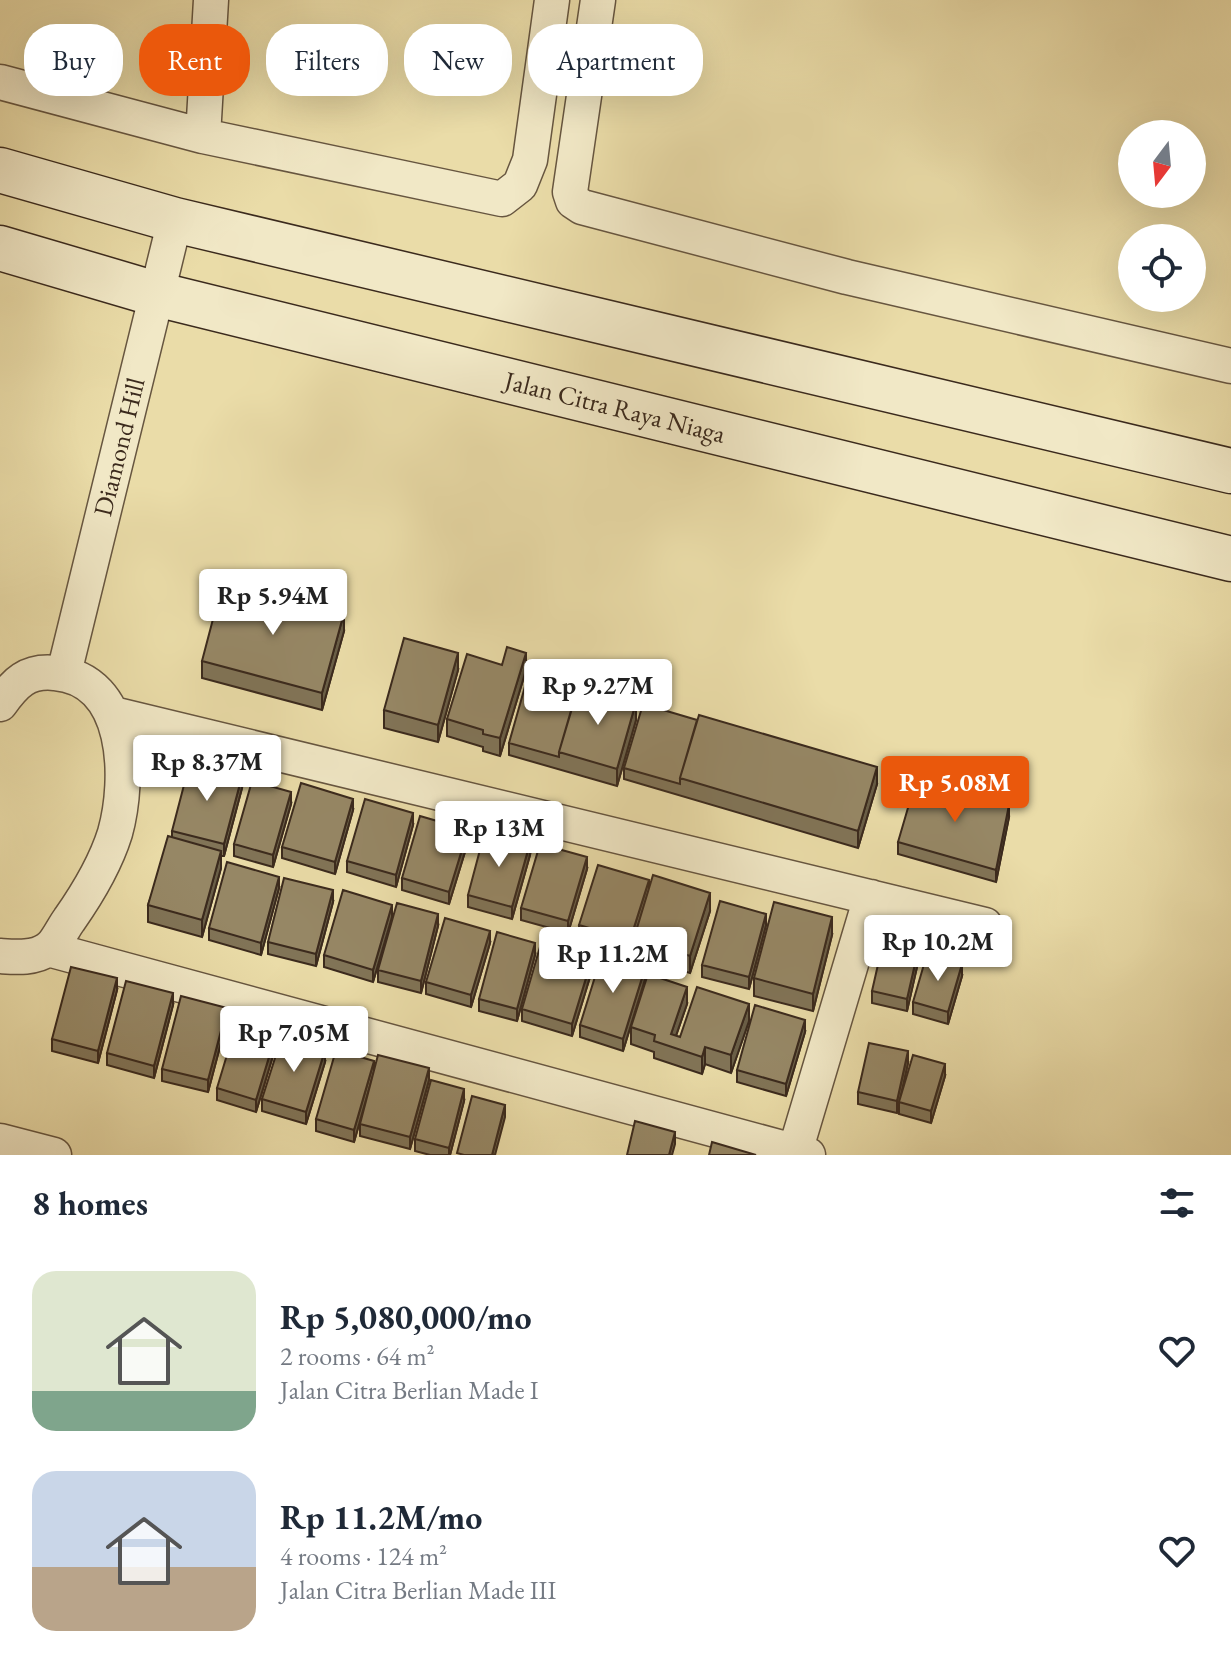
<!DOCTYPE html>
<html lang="en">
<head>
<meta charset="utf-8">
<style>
  :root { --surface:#fff; --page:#f2f2f3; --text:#1f2937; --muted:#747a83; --accent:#ea580c }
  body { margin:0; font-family:"EB Garamond",serif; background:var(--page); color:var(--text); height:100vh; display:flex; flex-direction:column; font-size:30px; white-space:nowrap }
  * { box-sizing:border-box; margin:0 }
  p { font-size:26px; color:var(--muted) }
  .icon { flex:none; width:44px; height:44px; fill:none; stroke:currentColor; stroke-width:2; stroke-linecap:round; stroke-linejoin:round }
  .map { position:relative; height:1155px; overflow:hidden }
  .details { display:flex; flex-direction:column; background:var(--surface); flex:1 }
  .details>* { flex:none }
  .banner { position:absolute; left:24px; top:24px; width:800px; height:72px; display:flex; gap:16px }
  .needle { width:52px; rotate:196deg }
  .tools { position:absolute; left:1118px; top:120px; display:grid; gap:16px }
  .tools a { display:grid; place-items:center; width:88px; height:88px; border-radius:50%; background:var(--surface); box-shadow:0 8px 32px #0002; font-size:40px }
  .price { position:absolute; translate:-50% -68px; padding:0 18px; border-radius:8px; background:#fff; color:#222; font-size:26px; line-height:52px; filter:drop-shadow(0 2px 4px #0008) }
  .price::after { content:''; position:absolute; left:50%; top:48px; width:24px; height:18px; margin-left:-12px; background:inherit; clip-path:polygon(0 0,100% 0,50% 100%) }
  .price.selected { background:var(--accent); color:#fff }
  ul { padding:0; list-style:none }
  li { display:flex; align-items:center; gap:24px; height:200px; padding:0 32px }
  li span { display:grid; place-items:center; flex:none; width:224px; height:160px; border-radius:24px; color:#555 }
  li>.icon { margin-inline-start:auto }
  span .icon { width:96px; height:96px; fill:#fffc; stroke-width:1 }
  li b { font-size:34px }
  h2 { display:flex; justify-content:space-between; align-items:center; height:96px; padding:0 32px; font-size:34px }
  .tag { padding:0 28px; border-radius:32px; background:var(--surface); box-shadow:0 8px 32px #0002; font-size:28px; line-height:72px }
  .tag.selected { background:var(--accent); color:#fff }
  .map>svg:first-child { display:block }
</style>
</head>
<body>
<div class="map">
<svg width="1231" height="1155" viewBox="0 0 1231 1155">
  <rect width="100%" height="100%" fill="#eadca8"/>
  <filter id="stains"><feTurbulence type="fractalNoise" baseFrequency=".0025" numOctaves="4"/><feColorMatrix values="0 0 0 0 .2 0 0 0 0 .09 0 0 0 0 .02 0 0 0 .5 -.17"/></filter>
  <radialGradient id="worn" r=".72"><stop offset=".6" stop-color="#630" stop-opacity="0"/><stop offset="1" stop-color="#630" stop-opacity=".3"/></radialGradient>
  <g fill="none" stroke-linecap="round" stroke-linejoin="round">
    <defs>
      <path id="street" d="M598 0 570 192 573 201 582 207 847 277 1231 366
        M0 82 203 136 502 199 520 185 530 160 552 0
        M203 136 211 0
        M64 673 175 220
        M0 704C15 683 27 670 55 673 129 679 130 779 115 833 105 865 88 893 69 920 63 928 56 944 48 949 34 959 15 957 0 956
        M113 714 985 925
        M48 949 808 1155
        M0 1141 54 1155
        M794 1155 871 897"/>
      <path id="secondary" d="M0 170 175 220 1231 471
        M0 248 156 294 1231 559"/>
    </defs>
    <use href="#street" stroke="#675640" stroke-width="37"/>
    <use href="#secondary" stroke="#3b2a1d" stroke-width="47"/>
    <use href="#street" stroke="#f1e8c6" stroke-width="34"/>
    <use href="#secondary" stroke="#f1e8c6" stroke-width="44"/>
  </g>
  <path fill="#817457" stroke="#3b2a1d" stroke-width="2" d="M344 631 322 710 202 678V661Z
    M502 665 526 670 500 756 483 751V747L447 736V719Z
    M458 670 438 742 384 728V710Z
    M636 720 617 786 509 755V743Z
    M624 768 877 784 858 848 624 779Z
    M242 788 224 856H221V868L202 937 148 922V905L172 837V831Z
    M291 804 273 867 234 856V844Z
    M353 810 335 874 282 858V847Z
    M1009 817 996 882 898 854V842Z
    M413 825 396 887 347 872V861Z
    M468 842 449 904 402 890V878Z
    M530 855 512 919 468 907V895Z
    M587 869 568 933 521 920V908Z
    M279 888 261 955 209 940V928Z
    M649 889 710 911 690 973 634 956V939L630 952 579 936V925Z
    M333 902 316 966 268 954V942Z
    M392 917 373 982 324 967V955Z
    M766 925 749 989 702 977V965Z
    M438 926 421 993 378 982V970Z
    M832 935 813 1011 754 996V978Z
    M490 943 471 1007 426 994V982Z
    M535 955 517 1021 479 1011V999Z
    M593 967 572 1036 522 1021V1009Z
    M917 967 907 1011 872 1003V991Z
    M646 976 623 1051 580 1037V1025Z
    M962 976 948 1024 913 1014V1002Z
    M117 990 98 1063 52 1051V1039Z
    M687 1004 676 1036 680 1037 749 1021 731 1073 705 1064 702 1074 654 1058V1052L631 1044V1027Z
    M173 1005 154 1078 107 1065V1053Z
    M227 1020 208 1092 162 1081V1069Z
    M805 1032 786 1096 737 1082V1070Z
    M275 1049 256 1112 217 1100V1088Z
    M325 1062 306 1124 262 1111V1099Z
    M908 1063 900 1099 945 1076 931 1123 899 1114V1103L897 1113 858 1104V1092Z
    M374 1071 429 1080 410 1149 360 1136V1124L369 1089 354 1142 316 1131V1119Z
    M464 1101 450 1155H430L415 1151V1139Z"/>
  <path fill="#695e47" stroke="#3b2a1d" stroke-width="2" d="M344 613V631L322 710V693Z
    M458 653V670L438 742V725Z
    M526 653V670L500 756V738Z
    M636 702V720L617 786V769Z
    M877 767V784L858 848V831Z
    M242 776V788L224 856V844Z
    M291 792V804L273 867V855Z
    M353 799V810L335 874V862Z
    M1009 805V817L996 882V870Z
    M413 813V825L396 887V875Z
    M468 830V842L449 904V892Z
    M530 843V855L512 919V907Z
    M221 851V868L202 937V920Z
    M587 857V869L568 933V921Z
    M279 877V888L261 955V943Z
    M649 880V892L630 952V940Z
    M333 890V902L316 966V954Z
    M710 893V911L690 973V956Z
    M392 905V917L373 982V970Z
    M438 914V926L421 993V981Z
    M766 914V925L749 989V977Z
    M832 917V935L813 1011V994Z
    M490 931V943L471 1007V995Z
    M535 943V955L517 1021V1009Z
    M593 955V967L572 1036V1024Z
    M917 955V967L907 1011V999Z
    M962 964V976L948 1024V1012Z
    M646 965V976L623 1051V1039Z
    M117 978V990L98 1063V1051Z
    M687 987V1004L672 1047 671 1034Z
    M173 993V1005L154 1078V1066Z
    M749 1004V1021L731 1073V1055Z
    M227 1008V1020L208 1092V1080Z
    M805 1020V1032L786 1096V1084Z
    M275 1037V1049L256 1112V1100Z
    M705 1047V1064L702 1074V1057Z
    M325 1050V1062L306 1124V1112Z
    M908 1051V1063L897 1113V1101Z
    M374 1061V1072L354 1142V1130Z
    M945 1064V1076L931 1123V1111Z
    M429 1068V1080L410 1149V1137Z
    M464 1089V1101L450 1155H449V1148Z
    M505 1105V1117L495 1155H492Z
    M675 1132V1144L672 1155H669Z"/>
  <path fill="#968765" stroke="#3b2a1d" stroke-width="2" d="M223 581 344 613 322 693 202 661Z
    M404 638 458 653 438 725 384 710Z
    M507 647 526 653 500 738 483 734V730L447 719 467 654 502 665Z
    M528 676 577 690 559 752V757L509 743Z
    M579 685 636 702 617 769 559 752Z
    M643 704 697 720 680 778V784L624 768Z
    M699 715 877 767 858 831 680 778Z
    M190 762 242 776 224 844 172 831Z
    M917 777 1009 805 996 870 898 842Z
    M252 781 291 792 273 855 234 844Z
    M301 783 353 799 335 862 282 847Z
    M365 799 413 813 396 875 347 861Z
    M420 816 468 830 449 892 402 878Z
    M485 831 530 843 512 907 468 895Z
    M168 836 221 851 202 920 148 905Z
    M540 844 587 857 568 921 521 908Z
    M227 862 279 877 261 943 209 928Z
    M598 865 649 880 630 940 579 925Z
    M653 875 710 893 690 956 634 938Z
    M284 878 333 890 316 954 268 942Z
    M343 890 392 905 373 970 324 955Z
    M720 901 766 914 749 977 702 965Z
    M774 902 832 917 813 994 754 978Z
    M397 903 438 914 421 981 378 970Z
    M445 918 490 931 471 995 426 982Z
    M497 932 535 943 517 1009 479 999Z
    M542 940 593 955 572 1024 522 1009Z
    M882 947 917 955 907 999 872 991Z
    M603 951 646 965 623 1039 580 1025Z
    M927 954 962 964 948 1012 913 1002Z
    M71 967 117 978 98 1051 52 1039Z
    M648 974 687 987 671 1034 680 1037 697 987 749 1004 731 1055 705 1047 702 1057 654 1041 655 1035 631 1027Z
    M126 981 173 993 154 1066 107 1053Z
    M181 996 227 1008 208 1080 162 1069Z
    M755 1005 805 1020 786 1084 737 1070Z
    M236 1025 275 1037 256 1100 217 1088Z
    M282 1036 325 1050 306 1112 262 1099Z
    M869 1043 908 1051 897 1101 858 1092Z
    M336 1050 374 1061 354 1130 316 1119Z
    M378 1055 429 1068 410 1137 360 1124Z
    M913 1055 945 1064 931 1111 899 1102Z
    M431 1080 464 1089 449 1148 415 1139Z
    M472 1096 505 1105 492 1155H464L457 1153Z
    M635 1121 675 1132 669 1155H627Z
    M712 1142 756 1155H709Z"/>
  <g text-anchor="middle" stroke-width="6" stroke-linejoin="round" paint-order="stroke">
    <g font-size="26" fill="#3b2a1d" stroke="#f1e8c6">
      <text transform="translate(615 407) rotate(14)" y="9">Jalan Citra Raya Niaga</text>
      <text transform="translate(119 447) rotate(-76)" y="9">Diamond Hill</text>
    </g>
  </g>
  <rect width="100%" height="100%" filter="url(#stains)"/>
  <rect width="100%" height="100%" fill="url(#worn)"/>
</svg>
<div class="tools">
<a><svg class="needle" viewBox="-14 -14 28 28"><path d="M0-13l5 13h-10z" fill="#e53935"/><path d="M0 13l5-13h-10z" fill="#747a83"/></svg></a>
<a><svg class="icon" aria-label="locate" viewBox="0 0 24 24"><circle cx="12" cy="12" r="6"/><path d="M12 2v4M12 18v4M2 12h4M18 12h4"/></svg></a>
</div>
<b class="price" style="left:273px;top:637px">Rp 5.94M</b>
<b class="price" style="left:598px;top:727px">Rp 9.27M</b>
<b class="price" style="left:207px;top:803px">Rp 8.37M</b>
<b class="price selected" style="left:955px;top:824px">Rp 5.08M</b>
<b class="price" style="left:499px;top:869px">Rp 13M</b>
<b class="price" style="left:938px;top:983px">Rp 10.2M</b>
<b class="price" style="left:613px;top:995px">Rp 11.2M</b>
<b class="price" style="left:294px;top:1074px">Rp 7.05M</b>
<div class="banner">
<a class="tag">Buy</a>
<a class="tag selected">Rent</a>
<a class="tag">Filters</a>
<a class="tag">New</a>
<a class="tag">Apartment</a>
</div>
</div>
<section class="details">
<h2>8 homes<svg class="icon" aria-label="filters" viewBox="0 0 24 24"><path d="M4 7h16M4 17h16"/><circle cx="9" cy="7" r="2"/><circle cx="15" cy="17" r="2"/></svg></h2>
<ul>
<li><span style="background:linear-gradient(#dfe7d0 75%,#7fa58c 0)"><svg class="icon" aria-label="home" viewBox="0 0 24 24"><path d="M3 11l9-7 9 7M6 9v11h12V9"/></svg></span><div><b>Rp 5,080,000/mo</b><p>2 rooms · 64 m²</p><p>Jalan Citra Berlian Made I</p></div><svg class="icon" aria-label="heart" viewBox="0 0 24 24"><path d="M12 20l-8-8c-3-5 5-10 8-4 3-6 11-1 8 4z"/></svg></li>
<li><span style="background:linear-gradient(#c9d6e8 60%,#b9a48a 0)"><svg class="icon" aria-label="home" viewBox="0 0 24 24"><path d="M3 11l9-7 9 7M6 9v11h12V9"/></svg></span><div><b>Rp 11.2M/mo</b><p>4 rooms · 124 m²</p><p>Jalan Citra Berlian Made III</p></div><svg class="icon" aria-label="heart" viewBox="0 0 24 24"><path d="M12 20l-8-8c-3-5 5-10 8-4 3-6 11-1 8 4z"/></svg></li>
</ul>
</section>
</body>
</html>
